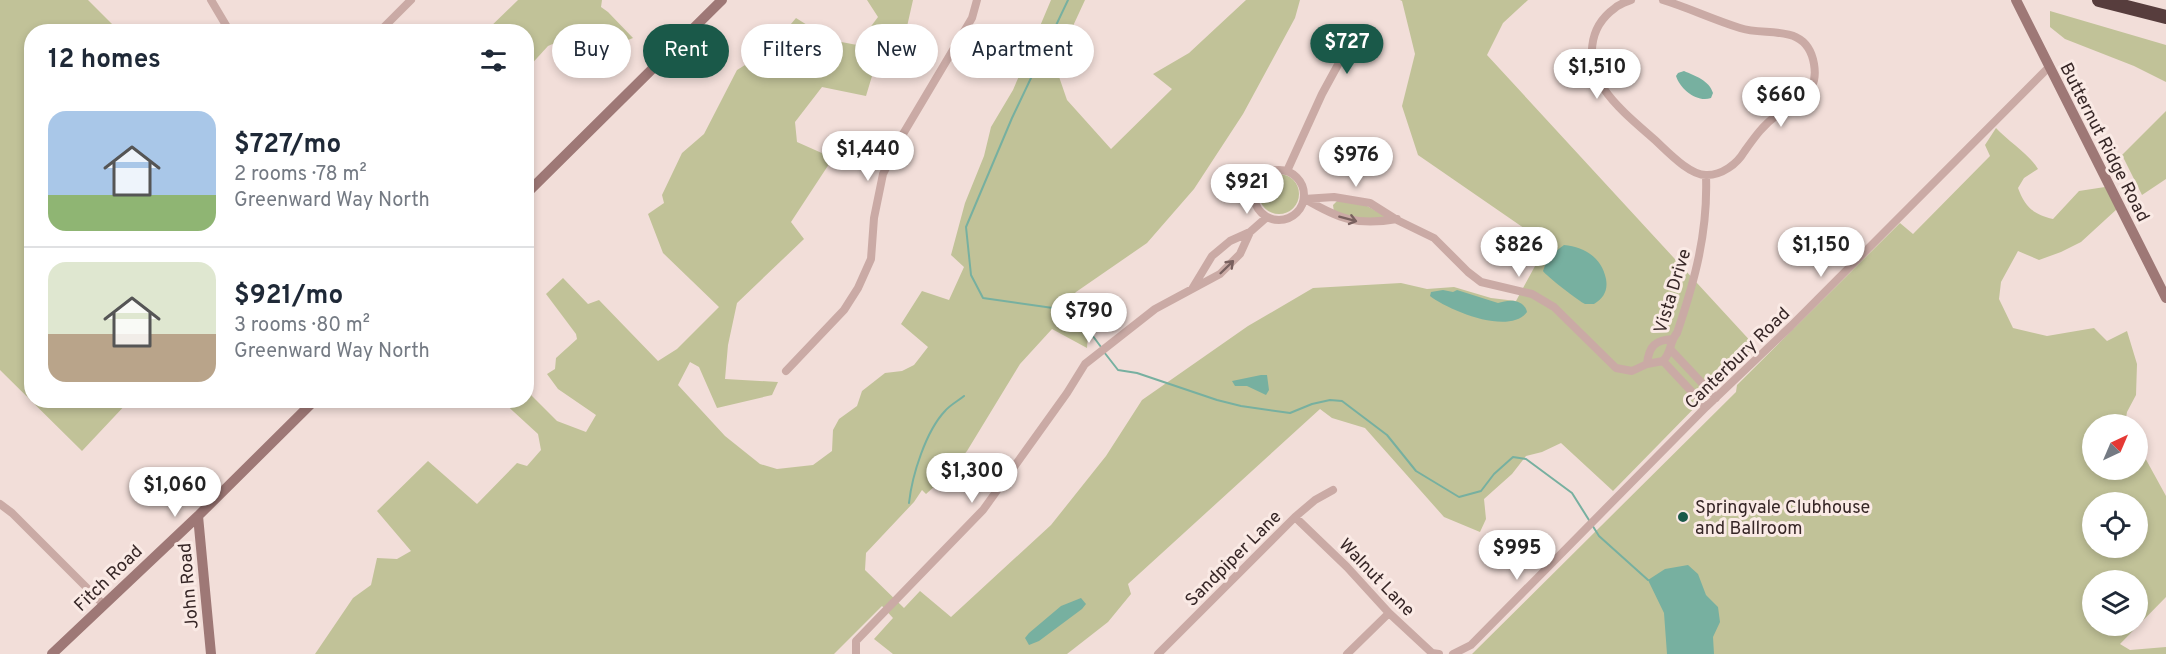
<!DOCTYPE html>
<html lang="en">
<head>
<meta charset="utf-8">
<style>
  :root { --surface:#fff; --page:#f6f6f7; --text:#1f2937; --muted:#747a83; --line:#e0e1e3; --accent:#1a5949 }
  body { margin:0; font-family:Overpass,sans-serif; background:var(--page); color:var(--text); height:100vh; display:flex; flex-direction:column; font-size:22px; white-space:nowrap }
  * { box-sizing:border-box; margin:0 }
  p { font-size:20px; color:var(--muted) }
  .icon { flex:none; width:33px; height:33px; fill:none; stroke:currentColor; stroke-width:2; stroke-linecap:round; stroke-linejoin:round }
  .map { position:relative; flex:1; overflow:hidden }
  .side { position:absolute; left:24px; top:24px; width:510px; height:384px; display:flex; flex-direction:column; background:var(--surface); border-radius:24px; box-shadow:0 3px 9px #0003 }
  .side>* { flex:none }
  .banner { position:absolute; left:552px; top:24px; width:570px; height:54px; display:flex; gap:12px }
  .needle { width:39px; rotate:44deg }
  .buttons { position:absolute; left:2082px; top:414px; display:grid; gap:12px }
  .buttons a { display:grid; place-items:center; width:66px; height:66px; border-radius:50%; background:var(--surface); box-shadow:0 3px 9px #0003; font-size:30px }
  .price { position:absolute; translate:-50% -51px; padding:0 14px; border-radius:21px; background:#fff; color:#222; font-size:20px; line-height:39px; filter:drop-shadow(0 2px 3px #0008) }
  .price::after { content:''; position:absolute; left:50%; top:36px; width:18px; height:14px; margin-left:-9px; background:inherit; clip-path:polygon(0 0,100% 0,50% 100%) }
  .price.active { background:var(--accent); color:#fff }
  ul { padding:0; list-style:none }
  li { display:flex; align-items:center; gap:18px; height:150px; padding:0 24px }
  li+li { border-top:2px solid var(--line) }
  li span { display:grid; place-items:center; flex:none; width:168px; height:120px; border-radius:18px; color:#555 }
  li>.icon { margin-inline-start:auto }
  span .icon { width:72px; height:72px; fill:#fffc; stroke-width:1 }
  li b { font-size:26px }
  h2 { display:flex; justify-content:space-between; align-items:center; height:72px; padding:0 24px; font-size:26px }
  .pill { padding:0 21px; border-radius:27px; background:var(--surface); box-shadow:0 3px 9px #0003; font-size:21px; line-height:54px }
  .pill.active { background:var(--accent); color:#fff }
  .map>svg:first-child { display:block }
</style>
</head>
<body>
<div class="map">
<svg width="2166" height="654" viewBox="0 0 2166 654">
  <rect width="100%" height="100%" fill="#f2ded9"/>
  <path fill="#c1c298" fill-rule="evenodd" d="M0 0H88L119 31 32 32V400L129 401 82 451 0 370Z
    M518 0H602L601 7 608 12 633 38 623 42 594 32 571 36 548 46 527 69V80L526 32 486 31Z
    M867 0H913L906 31 875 66 866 96 822 87 795 122 797 142 833 158 791 222 804 239 737 303 728 345 725 379 778 382 772 395 717 408 699 367 690 362 678 385 725 436 760 464 777 469 813 465 832 451 833 430 839 419 857 406 862 391 885 373 902 371 914 365 928 347 901 324 922 291 949 300 964 267 951 255 965 203 984 156 991 127 1013 90 1051 0H1085L1055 65 1067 100 1111 149 1172 89 1153 74 1189 53 1246 0H1300L1295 18 1243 114 1194 189 1147 243 1076 292 1066 302 1089 316 1087 348 1052 329 1020 364 967 451 945 477 926 494 922 490 914 502 866 553 865 570 904 608 920 591 951 617 1051 525 1106 456 1142 400 1248 326 1313 288 1401 283 1427 289 1454 287 1491 298 1516 301 1547 244 1418 155 1402 106 1415 54 1402 1 1400 0H1528L1503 23 1487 55 1755 346 1613 491 1561 443 1542 452 1526 456 1512 474 1484 499 1486 519 1480 532 1444 517 1365 428 1332 418 1320 409 1128 584 1131 594 1108 622 1067 654H893L874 639 893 618 882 606 834 654H315L353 598 371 585 377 558 397 559 411 551 377 511 428 461 477 504 517 463 527 466 541 450 538 434 502 401 526 400 527 391 557 421 586 432 596 415 558 389 547 374 555 369 556 358 577 339 576 334 546 294 563 278 588 304 599 300 658 361 677 349 719 307 663 253 648 214 664 203 662 195 682 153 704 134 737 70 769 50 796 18 831 40 857 45 878 17Z
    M2050 11 2166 45V82L2134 66 2065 39 2050 27Z
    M2166 111V179L2142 195 2122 155Z
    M1996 128C2008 141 2030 155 2038 169L2024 178 2018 188C2025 207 2033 214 2053 219L2079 191 2105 187 2117 209 2081 242 2061 252 2039 260 2018 251 2001 282 1999 299 2013 328 2047 336 2094 328 2107 341 2127 331 2137 364 2136 395 2127 412 2125 424H2092V470H2138V445L2166 496V597L2120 644 2130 650 2166 647V654H1472L1736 392 1737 385 1900 223 1913 234 1990 156 1985 145ZM2092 502H2138V548H2092ZM2092 580H2138V626H2092Z
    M1259 194a20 20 0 1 1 40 0a20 20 0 1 1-40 0Z
    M1338 200 1367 206 1385 216 1384 218 1362 219 1334 212 1333 205Z"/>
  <path fill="#77b0a0" d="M1684 71C1695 76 1709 80 1713 93L1711 98C1697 103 1680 89 1676 76L1678 73Z
    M1564 245C1585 247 1602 258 1606 279 1608 290 1604 298 1594 304 1592 304 1587 304 1585 304 1580 302 1545 275 1543 271L1548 257Z
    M1443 290 1453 292 1457 290 1498 303C1509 299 1524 299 1527 312 1509 336 1448 310 1430 296L1431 292Z
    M1261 375H1267L1269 390 1266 395 1247 386H1235L1232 381Z
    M1688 565 1698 574 1706 595 1718 607 1720 622 1713 637 1714 654H1667L1664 613 1648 580 1665 569Z
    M1081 598 1086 604 1082 609 1039 641 1029 645 1025 638 1029 633 1061 606Z"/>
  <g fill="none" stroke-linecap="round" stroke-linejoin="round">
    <path stroke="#77b0a0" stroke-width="2" d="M1068 0 1012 118 966 227 971 275 983 298 1067 310 1081 320 1101 347
      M1104 352 1118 370 1137 373 1217 400 1241 406 1290 413 1312 404 1330 400 1342 401 1387 435 1416 471 1459 497 1481 491 1494 474 1513 457 1526 459 1572 493 1599 536 1648 580
      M909 503C912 475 926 431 945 411 950 405 958 401 964 396"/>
    <path stroke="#caaaa5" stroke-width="8" d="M211 0 230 32
      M1631 0C1626 2 1619 4 1615 8 1587 28 1586 62 1604 89 1617 108 1638 125 1655 140 1667 151 1690 176 1707 175 1722 175 1737 164 1744 152 1754 138 1763 125 1777 115 1789 106 1804 101 1812 86 1815 80 1815 70 1814 64 1807 22 1767 37 1740 28 1714 20 1689 8 1663 0
      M379 32 411 0
      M1254 195a25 25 0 1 1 50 0a25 25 0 1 1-50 0Z
      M1287 171 1322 94 1340 61 1353 56 1356 45 1348 41 1340 45V61
      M1304 199 1334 197 1370 203 1397 220 1434 238 1468 272 1481 282 1532 294 1554 307 1616 368 1632 371 1647 364 1663 361
      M1305 199C1339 219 1357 226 1397 219
      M1192 289 1212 256 1230 241 1250 232 1267 217
      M1671 350 1716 398
      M1663 361C1672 352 1669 342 1677 333 1695 280 1708 232 1706 176
      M1663 361 1706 407
      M1647 364C1649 346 1655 340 1673 339
      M786 371 844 310 858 288 871 259 874 218 883 174 903 134 972 18 977 0
      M0 504 12 513 104 605
      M1295 517 1347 567 1389 613 1432 653 1439 654
      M856 654V641L983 510 1067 393 1085 364 1155 309 1220 274 1240 254 1250 232
      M1158 654 1295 517 1315 500 1333 490
      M1347 654 1389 613
      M1453 654 1471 645 1706 407 1791 326 2049 67"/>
    <path stroke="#9e7876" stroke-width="10" d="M2016 0 2166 298
      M526 194 722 0
      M198 516 211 654
      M52 654 198 516 315 400"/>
    <path stroke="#573d3d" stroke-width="14" d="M2099 0 2166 17"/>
  </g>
  <defs><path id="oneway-shaft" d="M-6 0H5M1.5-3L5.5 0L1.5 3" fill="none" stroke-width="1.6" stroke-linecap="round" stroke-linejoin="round" transform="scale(1.5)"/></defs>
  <g stroke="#79615f">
    <use href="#oneway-shaft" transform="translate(1348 219) rotate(15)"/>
    <use href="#oneway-shaft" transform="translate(1227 267) rotate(-44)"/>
  </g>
  <circle fill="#1a5949" stroke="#faeae5" stroke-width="2" cx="1683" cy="517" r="6"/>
  <g text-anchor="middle" stroke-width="6" stroke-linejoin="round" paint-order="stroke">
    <g font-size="18" fill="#362626" stroke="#faeae5">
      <text transform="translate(2105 142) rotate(63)" y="6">Butternut Ridge Road</text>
      <text transform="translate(1672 291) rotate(-73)" y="6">Vista Drive</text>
      <text transform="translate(1737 358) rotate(-44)" y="6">Canterbury Road</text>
      <text transform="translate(1233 558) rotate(-45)" y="6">Sandpiper Lane</text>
      <text transform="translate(1377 577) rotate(46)" y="6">Walnut Lane</text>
      <text transform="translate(108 578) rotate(-44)" y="6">Fitch Road</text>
      <text transform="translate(188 586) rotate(-95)" y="6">John Road</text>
    </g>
    <g font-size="18" fill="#362626" stroke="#faeae5" text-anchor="start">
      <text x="1695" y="513">Springvale Clubhouse<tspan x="1695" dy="21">and Ballroom</tspan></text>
    </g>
  </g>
</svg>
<div class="buttons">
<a><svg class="needle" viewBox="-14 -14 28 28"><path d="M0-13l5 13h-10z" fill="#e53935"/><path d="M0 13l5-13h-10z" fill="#747a83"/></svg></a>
<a><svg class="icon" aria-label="locate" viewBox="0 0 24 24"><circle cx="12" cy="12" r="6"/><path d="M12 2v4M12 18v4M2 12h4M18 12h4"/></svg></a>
<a><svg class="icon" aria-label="layers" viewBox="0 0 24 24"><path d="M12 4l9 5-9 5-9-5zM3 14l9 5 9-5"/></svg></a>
</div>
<b class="price active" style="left:1347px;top:75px">$727</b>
<b class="price" style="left:1597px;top:100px">$1,510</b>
<b class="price" style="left:1781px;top:128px">$660</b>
<b class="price" style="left:868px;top:182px">$1,440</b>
<b class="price" style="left:1356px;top:188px">$976</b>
<b class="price" style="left:1247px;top:215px">$921</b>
<b class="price" style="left:1519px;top:278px">$826</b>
<b class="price" style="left:1821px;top:278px">$1,150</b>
<b class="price" style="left:1089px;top:344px">$790</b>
<b class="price" style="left:972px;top:504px">$1,300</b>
<b class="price" style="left:175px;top:518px">$1,060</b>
<b class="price" style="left:1517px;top:581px">$995</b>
<div class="banner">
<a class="pill">Buy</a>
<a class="pill active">Rent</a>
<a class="pill">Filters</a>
<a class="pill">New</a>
<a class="pill">Apartment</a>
</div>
<section class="side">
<h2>12 homes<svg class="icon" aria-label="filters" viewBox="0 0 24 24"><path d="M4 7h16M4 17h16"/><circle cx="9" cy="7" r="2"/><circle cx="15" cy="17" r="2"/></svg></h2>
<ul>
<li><span style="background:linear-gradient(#a9c7e8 70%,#8fb573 0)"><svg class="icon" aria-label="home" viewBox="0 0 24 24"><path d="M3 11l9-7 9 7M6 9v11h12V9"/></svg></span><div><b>$727/mo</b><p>2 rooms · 78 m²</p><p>Greenward Way North</p></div></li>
<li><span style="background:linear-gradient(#dfe7d0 60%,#b9a48a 0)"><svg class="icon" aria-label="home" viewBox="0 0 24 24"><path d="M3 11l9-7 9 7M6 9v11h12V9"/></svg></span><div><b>$921/mo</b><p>3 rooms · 80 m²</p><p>Greenward Way North</p></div></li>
</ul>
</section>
</div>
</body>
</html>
